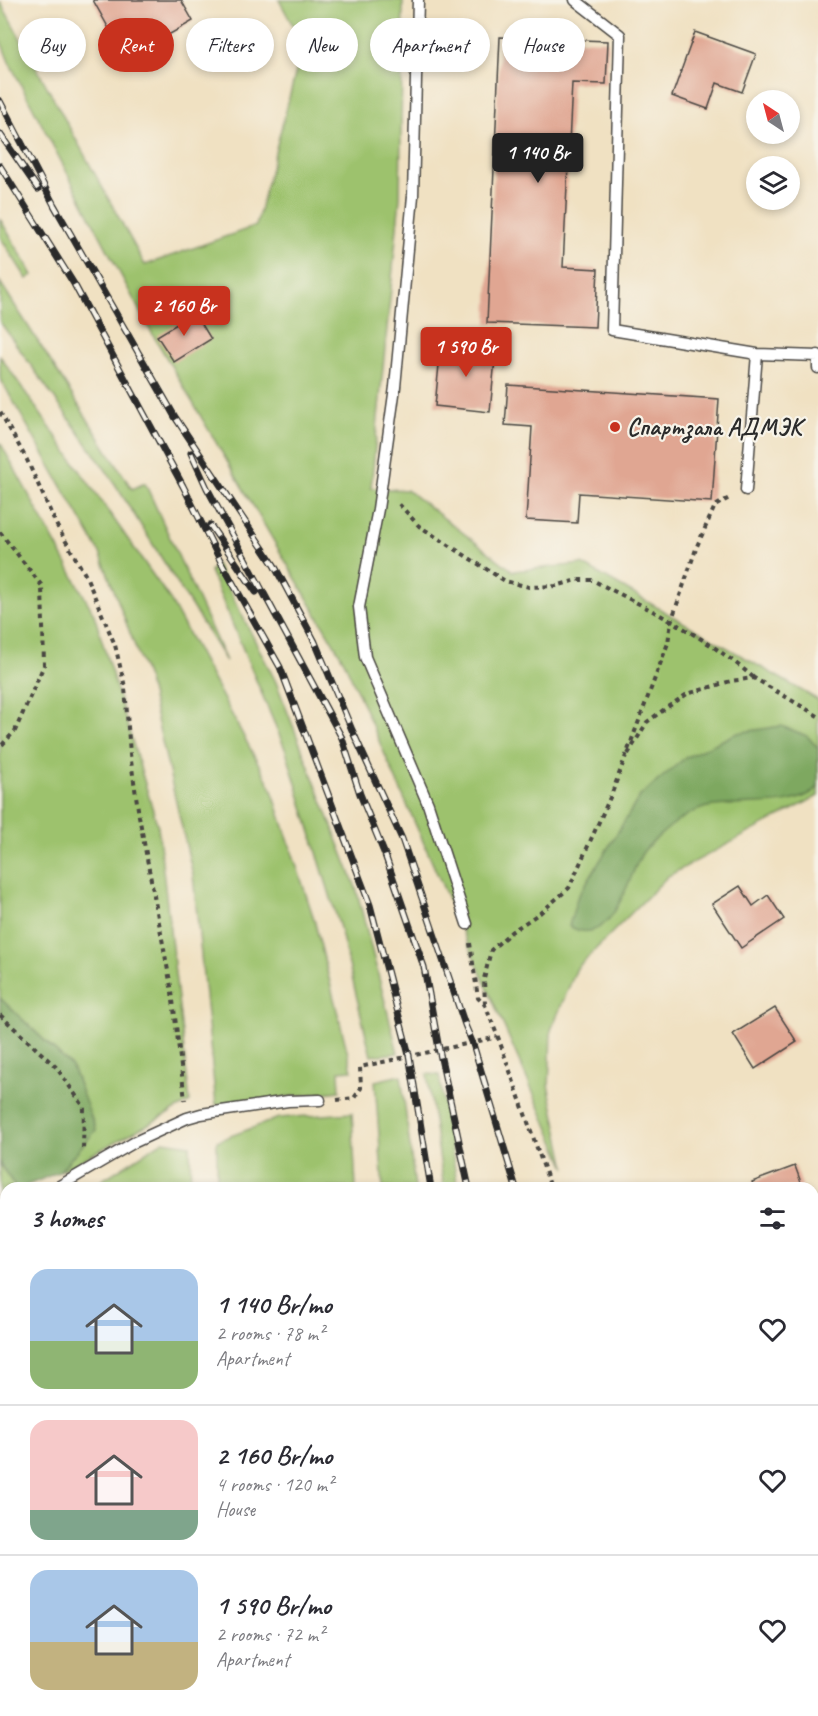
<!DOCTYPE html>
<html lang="en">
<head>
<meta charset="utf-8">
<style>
  :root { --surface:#fff; --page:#f2f2f3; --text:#2b2b33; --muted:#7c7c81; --line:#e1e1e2; --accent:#c8321e }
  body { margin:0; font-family:Caveat,sans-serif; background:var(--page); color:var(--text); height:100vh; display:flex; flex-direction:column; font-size:22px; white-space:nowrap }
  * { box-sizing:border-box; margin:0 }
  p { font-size:20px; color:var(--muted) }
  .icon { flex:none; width:33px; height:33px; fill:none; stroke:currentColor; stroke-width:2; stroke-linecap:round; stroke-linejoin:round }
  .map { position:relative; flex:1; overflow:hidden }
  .panel { position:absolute; left:0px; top:1182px; width:819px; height:534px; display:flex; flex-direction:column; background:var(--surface); border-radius:18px 18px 0 0; box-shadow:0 3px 9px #0003 }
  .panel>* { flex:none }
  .top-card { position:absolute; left:18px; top:18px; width:783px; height:54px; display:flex; gap:12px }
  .needle { width:39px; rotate:324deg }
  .controls { position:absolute; left:746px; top:90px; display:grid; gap:12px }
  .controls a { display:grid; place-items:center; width:54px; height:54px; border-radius:50%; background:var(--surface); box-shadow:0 3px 9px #0003; font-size:30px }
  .price { position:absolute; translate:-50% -51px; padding:0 14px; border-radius:6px; background:var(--accent); color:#fff; font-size:20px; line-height:39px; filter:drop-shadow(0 2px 3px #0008) }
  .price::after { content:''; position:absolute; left:50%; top:36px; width:18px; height:14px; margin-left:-9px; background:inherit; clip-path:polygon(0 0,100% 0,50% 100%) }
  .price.active { background:#222; color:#fff }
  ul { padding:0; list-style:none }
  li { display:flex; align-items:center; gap:18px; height:150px; padding:0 30px }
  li+li { border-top:2px solid var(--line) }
  li span { display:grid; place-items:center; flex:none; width:168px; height:120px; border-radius:18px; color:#555 }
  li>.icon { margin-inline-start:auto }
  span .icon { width:72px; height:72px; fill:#fffc; stroke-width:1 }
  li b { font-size:26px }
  h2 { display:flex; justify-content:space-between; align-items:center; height:72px; padding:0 30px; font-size:26px }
  .tag { padding:0 21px; border-radius:27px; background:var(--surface); box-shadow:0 3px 9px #0003; font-size:21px; line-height:54px }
  .tag.active { background:var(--accent); color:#fff }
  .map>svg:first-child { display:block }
</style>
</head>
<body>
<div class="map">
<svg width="818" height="1716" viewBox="0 0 818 1716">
  <rect width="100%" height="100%" fill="#f7f3e8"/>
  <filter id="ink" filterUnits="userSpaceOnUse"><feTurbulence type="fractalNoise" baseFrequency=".0167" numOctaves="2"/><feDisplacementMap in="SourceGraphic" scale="12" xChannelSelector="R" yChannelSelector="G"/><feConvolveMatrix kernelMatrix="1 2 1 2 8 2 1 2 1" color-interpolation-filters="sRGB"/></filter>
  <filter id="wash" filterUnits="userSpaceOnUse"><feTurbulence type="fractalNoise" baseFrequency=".008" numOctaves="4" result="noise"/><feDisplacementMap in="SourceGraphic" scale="24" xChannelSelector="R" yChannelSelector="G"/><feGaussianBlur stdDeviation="1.35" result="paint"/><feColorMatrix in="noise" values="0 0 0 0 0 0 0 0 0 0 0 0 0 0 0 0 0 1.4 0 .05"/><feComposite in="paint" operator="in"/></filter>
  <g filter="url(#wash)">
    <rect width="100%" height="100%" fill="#f0e1c2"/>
    <path fill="#9dc26d" stroke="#64764c" stroke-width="1.5" d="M279 0H403L400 198 371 488 407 490 513 571 582 564 818 700V796L668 876 577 968 551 1030 549 1089 566 1168 344 661 146 323 9 62 0 39V1L145 265 256 226 303 44Z
      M0 219 33 275 27 279 0 237Z
      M0 282 132 489 145 483 226 661 110 476 0 322Z
      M0 356 169 598 271 787 314 919 352 1070 339 1071 340 1091 216 1105 193 875 148 681 100 553 0 378Z
      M0 442 94 614 158 827 190 1102 59 1172 95 1130 72 1067 0 998Z
      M216 564 276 682 356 888 398 1053 371 1056 340 928 286 751 210 571Z
      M427 1074 439 1075 458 1188H444Z
      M401 1075 415 1188H383L375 1081Z
      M352 1113 356 1188H217V1141L279 1118Z
      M163 1141 190 1145 191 1188H90Z
      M0 1164 16 1188H6V1200L0 1206Z
      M6 1242V1710H119L118 1716H0V1246Z
      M179 1710H336L335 1716H178Z
      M375 1710H444V1716H374Z
      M486 1710H533L534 1716H485Z
      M569 1710H673L674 1716H570Z"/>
    <path fill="#7ea860" stroke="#546a46" stroke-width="1.5" d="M781 726 807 736 818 748V787C797 811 737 801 707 807 698 809 685 816 678 821 669 827 650 843 643 852 629 873 617 936 582 931 578 931 573 928 569 926L577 898 640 796 685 758 737 733Z
      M0 998 72 1067 96 1130 59 1172 21 1188H16L0 1164Z
      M818 1362V1716H734L733 1710H813V1364Z"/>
    <g id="blocks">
      <path fill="#e0a692" d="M93 0H181L193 21 126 59Z
        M695 32 756 54 742 92 717 83 708 109 672 96Z
        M500 37 608 41 606 84 572 83 563 267 598 269 595 327 487 323Z
        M195 313 211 339 174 362 157 336Z
        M441 344 496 349 490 412 435 406Z
        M508 385 719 399 712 502 579 493 577 523 526 520 532 427 505 425Z
        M740 886 753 906 768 895 784 919 741 948 712 904Z
        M775 1008 797 1042 755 1069 733 1034Z
        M795 1166 803 1188H754L752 1182Z"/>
    </g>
  </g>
  <g filter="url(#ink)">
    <use href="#blocks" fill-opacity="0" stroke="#494642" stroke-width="1.5"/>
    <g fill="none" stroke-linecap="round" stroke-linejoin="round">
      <defs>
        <path id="service" d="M418 0 413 196 395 387 378 509 359 607 365 657 428 804 467 924
          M575 0 620 35 612 330 757 354 818 356
          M818 355V368
          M746 490 757 354
          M56 1188 135 1142 187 1118 201 1114 288 1101 320 1100
          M0 1227 6 1222"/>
      </defs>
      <use href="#service" stroke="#494642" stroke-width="13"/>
      <path stroke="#494642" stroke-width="4" stroke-dasharray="4.5 4.5" stroke-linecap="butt" d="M0 412 27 460 57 526 86 576 115 645 125 687 130 754 139 816 172 992 185 1100
        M399 504 419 526 505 581 529 587 556 586 577 580H592C649 609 706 636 754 678
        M0 532 42 586 44 665 15 731 0 747
        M628 754 647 722 666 708 687 694 731 681 754 678 818 716
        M470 943 478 998 485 1005 498 1037 551 1188
        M485 1005 484 979 491 950 511 932 540 913 569 888 612 793 668 643 671 622 697 546 715 506 731 497
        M0 1015 56 1067 84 1107 83 1150
        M337 1100 354 1098 361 1088 360 1067 498 1037
        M0 1315 6 1319
        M0 1321 6 1320
        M813 1682 818 1684
        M708 1710 709 1716
        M50 1716 51 1710"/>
      <use href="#service" stroke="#fff" stroke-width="10"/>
      <defs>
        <path id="rail" d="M0 101 54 205 175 417 274 565 315 642 352 730 402 839 465 1025 473 1044 516 1188
          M0 134 38 189
          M0 166 74 284 183 486 220 560 280 667 370 905 409 1055 431 1188
          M191 453 207 488 342 738 360 794 385 855 424 967 439 1049 469 1188
          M210 525 256 592
          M545 1710 546 1716
          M686 1710 687 1716
          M461 1716V1710"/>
      </defs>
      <use href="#rail" stroke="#2b2b2b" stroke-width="7"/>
      <use href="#rail" stroke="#f7f3e8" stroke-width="4.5" stroke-dasharray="14" stroke-linecap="butt"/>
    </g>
  </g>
  <circle fill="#c8321e" stroke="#f7f3e8" stroke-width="2" cx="615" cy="427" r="6"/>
  <g text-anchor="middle" stroke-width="4.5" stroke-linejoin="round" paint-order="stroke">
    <g font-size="24" font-weight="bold" fill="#2b2b2b" stroke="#f7f3e8" text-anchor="start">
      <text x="627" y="435">Спартзала АДМЭК</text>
    </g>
  </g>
</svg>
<div class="controls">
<a><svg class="needle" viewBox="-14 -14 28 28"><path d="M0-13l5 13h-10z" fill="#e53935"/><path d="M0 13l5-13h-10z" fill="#7c7c81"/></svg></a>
<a><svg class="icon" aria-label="layers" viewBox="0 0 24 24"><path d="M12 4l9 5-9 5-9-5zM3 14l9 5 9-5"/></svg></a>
</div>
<b class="price active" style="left:538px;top:184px">1 140 Br</b>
<b class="price" style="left:184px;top:337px">2 160 Br</b>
<b class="price" style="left:466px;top:378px">1 590 Br</b>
<div class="top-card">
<a class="tag">Buy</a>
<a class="tag active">Rent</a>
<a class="tag">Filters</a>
<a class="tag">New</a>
<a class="tag">Apartment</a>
<a class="tag">House</a>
</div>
<section class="panel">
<h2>3 homes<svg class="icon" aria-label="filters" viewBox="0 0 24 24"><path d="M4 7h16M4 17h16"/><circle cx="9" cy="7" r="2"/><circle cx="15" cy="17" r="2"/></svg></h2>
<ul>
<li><span style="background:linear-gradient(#a9c7e8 60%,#8fb573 0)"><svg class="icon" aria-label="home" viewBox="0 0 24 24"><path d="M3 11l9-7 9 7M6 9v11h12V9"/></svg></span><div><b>1 140 Br/mo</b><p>2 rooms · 78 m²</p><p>Apartment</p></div><svg class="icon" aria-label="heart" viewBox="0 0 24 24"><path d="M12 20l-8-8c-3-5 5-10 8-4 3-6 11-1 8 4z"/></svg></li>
<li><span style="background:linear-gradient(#f6c9c9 75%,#7fa58c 0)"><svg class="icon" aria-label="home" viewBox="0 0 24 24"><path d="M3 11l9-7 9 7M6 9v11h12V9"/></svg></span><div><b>2 160 Br/mo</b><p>4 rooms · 120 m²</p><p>House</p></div><svg class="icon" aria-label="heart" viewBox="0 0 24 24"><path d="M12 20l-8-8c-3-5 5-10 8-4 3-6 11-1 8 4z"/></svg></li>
<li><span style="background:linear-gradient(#a9c7e8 60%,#c2b280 0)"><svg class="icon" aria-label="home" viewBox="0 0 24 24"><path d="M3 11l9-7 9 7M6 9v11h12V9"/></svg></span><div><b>1 590 Br/mo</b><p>2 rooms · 72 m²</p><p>Apartment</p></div><svg class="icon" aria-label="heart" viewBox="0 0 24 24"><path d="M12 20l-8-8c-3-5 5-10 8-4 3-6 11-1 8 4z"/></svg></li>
</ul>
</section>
</div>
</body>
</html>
